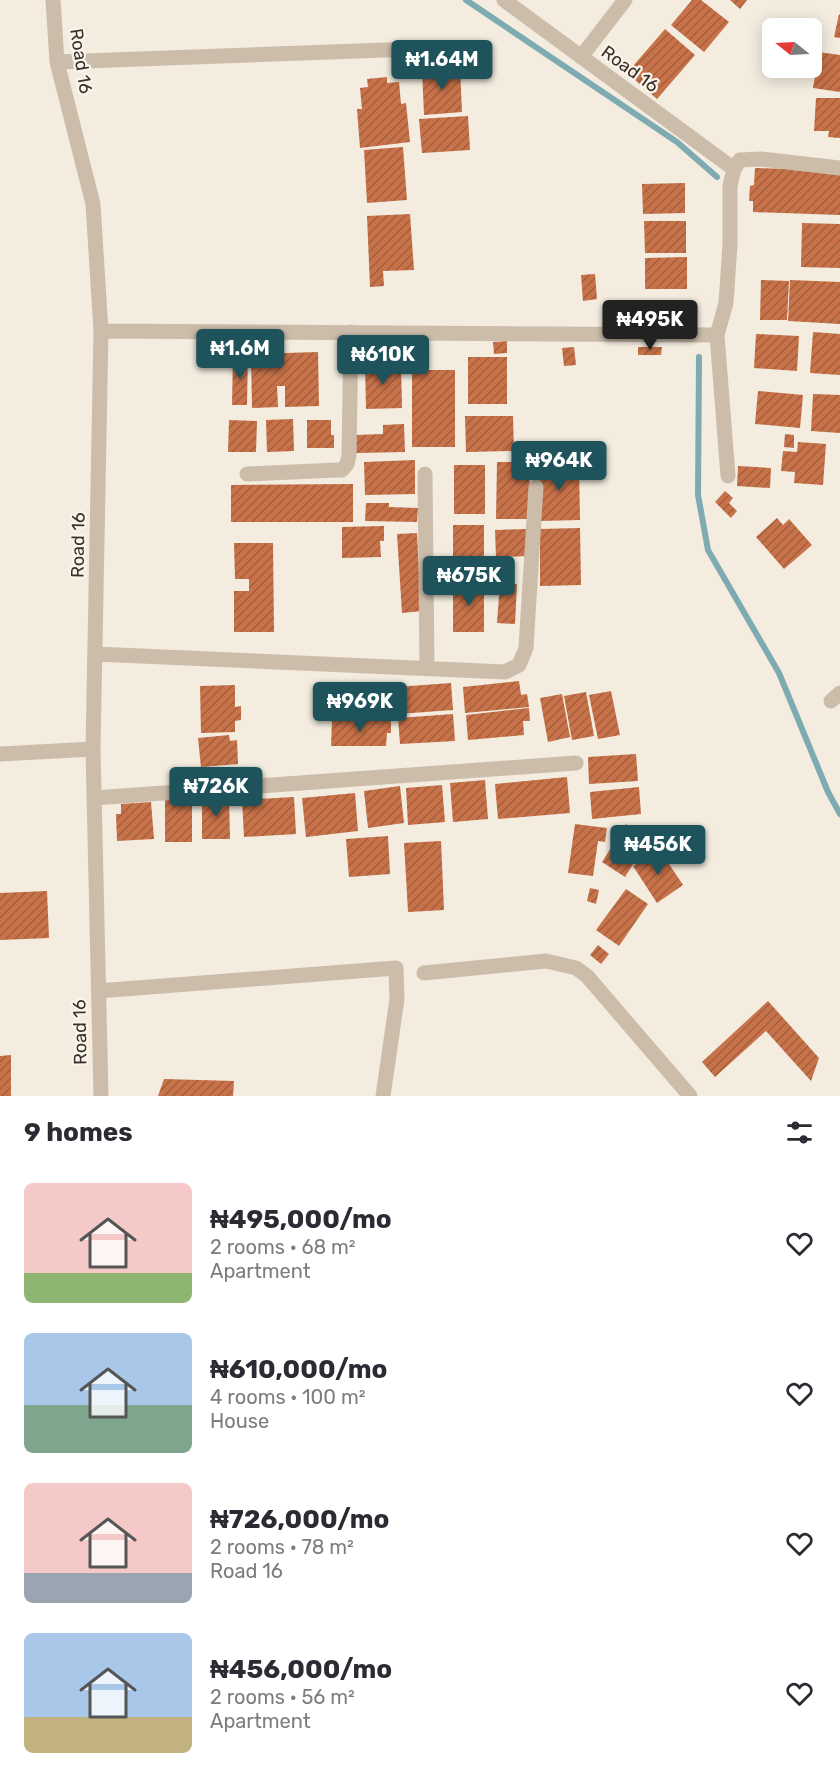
<!DOCTYPE html>
<html lang="en">
<head>
<meta charset="utf-8">
<style>
  :root { --surface:#fff; --page:#f2f2f3; --text:#2b2b33; --muted:#7c7c81; --accent:#1e535c }
  body { margin:0; font-family:Rubik,sans-serif; background:var(--page); color:var(--text); height:100vh; display:flex; flex-direction:column; font-size:22px; white-space:nowrap }
  * { box-sizing:border-box; margin:0 }
  p { font-size:20px; color:var(--muted) }
  .icon { flex:none; width:33px; height:33px; fill:none; stroke:currentColor; stroke-width:2; stroke-linecap:round; stroke-linejoin:round }
  .map { position:relative; height:1096px; overflow:hidden }
  .drawer { display:flex; flex-direction:column; background:var(--surface); flex:1 }
  .drawer>* { flex:none }
  .needle { width:39px; rotate:288deg }
  .buttons { position:absolute; left:762px; top:18px; display:grid; gap:12px }
  .buttons a { display:grid; place-items:center; width:60px; height:60px; border-radius:9px; background:var(--surface); box-shadow:0 3px 15px #0003; font-size:30px }
  .price { position:absolute; translate:-50% -51px; padding:0 14px; border-radius:6px; background:var(--accent); color:#fff; font-size:20px; line-height:39px; filter:drop-shadow(0 2px 3px #0008) }
  .price::after { content:''; position:absolute; left:50%; top:36px; width:18px; height:14px; margin-left:-9px; background:inherit; clip-path:polygon(0 0,100% 0,50% 100%) }
  .price.current { background:#222; color:#fff }
  ul { padding:0; list-style:none }
  li { display:flex; align-items:center; gap:18px; height:150px; padding:0 24px }
  li span { display:grid; place-items:center; flex:none; width:168px; height:120px; border-radius:9px; color:#555 }
  li>.icon { margin-inline-start:auto }
  span .icon { width:72px; height:72px; fill:#fffc; stroke-width:1 }
  li b { font-size:26px }
  h2 { display:flex; justify-content:space-between; align-items:center; height:72px; padding:0 24px; font-size:26px }
  .map>svg:first-child { display:block }
</style>
</head>
<body>
<div class="map">
<svg width="840" height="1096" viewBox="0 0 840 1096">
  <defs>
    <pattern id="building-hatch" width="6" height="6" patternUnits="userSpaceOnUse" patternTransform="scale(1.5)"><rect width="6" height="6" fill="#c87249"/><path d="M-1 1l2-2M0 6l6-6M5 7l2-2" fill="none" stroke="#a35e3d"/></pattern>
  </defs>
  <rect width="100%" height="100%" fill="#f3ecdf"/>
  <g fill="none" stroke-linecap="round" stroke-linejoin="round">
    <path stroke="#7eabb1" stroke-width="6" d="M466 0 677 142 717 177
      M699 357 698 495 708 550 779 673 828 792 840 814"/>
  </g>
  <path fill="url(#building-hatch)" d="M692 0H701L729 22 704 52 671 25Z
    M730 0H747L740 9Z
    M839 14 840 15V38L834 37Z
    M665 29 695 55 657 99 627 73Z
    M819 52 840 55V92L813 88Z
    M460 68 462 112 424 115 422 70Z
    M387 77V83L399 82 401 104 406 103 410 142 360 148 357 109H362L360 88 368 87 367 79Z
    M816 98H840V138L828 137 829 131H814Z
    M468 116 470 150 422 153 419 119Z
    M403 147 407 200 367 203 364 150Z
    M755 168 840 170V215L753 212V201H749L750 186 754 185Z
    M685 183V213L643 214 642 184Z
    M410 214 414 270 383 271 384 286 370 287 367 216Z
    M644 221H686V253H645Z
    M802 223 840 224V268L801 267Z
    M687 257V289H645V258Z
    M595 274 597 299 583 301 581 275Z
    M761 280 789 281 787 320H760Z
    M790 280 840 282V324L788 321Z
    M813 332 840 334V375L810 373Z
    M756 334 799 336 797 371 754 368Z
    M507 341V353L494 354 493 342Z
    M574 347 576 365 564 366 562 348Z
    M638 347H662L661 355H638Z
    M318 352 319 406 285 407V386H277L278 407 252 408 251 354Z
    M233 354H248L247 405H232Z
    M468 357H507V404H468Z
    M401 363 402 408 366 409 365 364Z
    M412 370H455V447H412Z
    M758 391 803 395 800 428 755 424Z
    M813 394 840 395V433L811 431Z
    M465 416H513L514 451 466 452Z
    M293 419 294 451 267 452 266 420Z
    M229 420 257 421 256 452H228Z
    M307 420H331V435H334V448H307Z
    M404 424 405 452 356 453V435L383 434V425Z
    M785 434 794 435V448L784 447Z
    M798 442 826 444 823 485 794 483 795 472 781 471 783 451 797 452Z
    M415 460V494L365 495 364 462Z
    M497 462H530L529 519H496Z
    M539 463H579L580 520 540 521Z
    M454 465H485V514H454Z
    M738 466 771 468 770 488 737 486Z
    M353 484V522H231V485Z
    M725 491 733 498 729 503 737 511 731 518 715 502Z
    M366 503H389V507L418 508 417 522 365 521Z
    M777 518 783 525 789 519 812 545 784 569 756 537Z
    M453 525H484V574H453Z
    M384 526V541H380L381 557 342 558V527Z
    M580 528 581 585 540 586V529Z
    M529 529 530 556 496 557 495 530Z
    M417 533 421 611 402 613 397 534Z
    M234 543H273L274 632H234V591H249V579H235Z
    M453 582H484V632H453Z
    M500 583 517 584 515 624 497 623Z
    M519 681 521 695 527 694 529 707 465 713 463 687Z
    M451 683 453 710 398 714 397 687Z
    M235 685V707L241 706V720L235 721V732L201 733 200 686Z
    M334 686H389L388 703H391V714L329 713V697H334Z
    M611 691 620 735 598 739 589 695Z
    M586 692 594 736 572 740 564 696Z
    M562 694 570 737 548 742 540 698Z
    M529 708 530 721H523L524 735 468 740 466 715Z
    M453 714 455 741 400 744 398 718Z
    M332 719 391 720V733H387L386 746H331Z
    M229 735 230 741 237 740 238 764 201 767 198 738Z
    M636 754 638 781 589 784 588 757Z
    M567 777 570 813 498 819 495 784Z
    M485 780 488 819 453 822 450 783Z
    M442 785 445 822 408 825 406 788Z
    M400 786 404 823 368 828 364 791Z
    M639 787 641 814 592 819 590 792Z
    M355 793 358 831 306 837 302 798Z
    M202 796H229L230 839H202Z
    M294 797 296 834 244 837 242 800Z
    M165 799H192V842H165Z
    M151 802 154 839 117 841 116 814H121V804Z
    M575 824 607 828 605 842 598 841 593 876 568 873Z
    M626 824 649 839 625 877 602 862Z
    M388 836 390 874 349 877 346 839Z
    M441 841 444 910 408 912 404 843Z
    M659 849 683 885 657 903 633 866Z
    M590 888 599 890 596 904 587 901Z
    M626 889 648 904 619 946 596 930Z
    M47 891 49 938 0 940V893Z
    M598 945 609 954 601 964 590 955Z
    M768 1001 819 1058 811 1081 766 1031 715 1077 702 1062Z
    M11 1055V1096H0V1056Z
    M164 1079 234 1081 233 1096H158Z"/>
  <g fill="none" stroke-linecap="round" stroke-linejoin="round">
    <path stroke="#ccbdab" stroke-width="15" d="M53 0 57 62 93 204 101 331 93 749 101 1096
      M504 0 734 169
      M581 57 625 0
      M57 62 440 48
      M101 331 717 335 726 303 730 244V186L734 169 740 160 761 159 840 168
      M717 335 728 476
      M247 474 337 470H342L347 464 349 456 351 332
      M425 474 427 669
      M95 654 505 672 519 665 526 648 536 487
      M831 701 840 693
      M0 754 93 749
      M94 798 576 763
      M424 973 546 961 576 968 587 976 690 1096
      M98 991 396 968 397 999 383 1096"/>
  </g>
  <g text-anchor="middle" stroke-width="4.5" stroke-linejoin="round" paint-order="stroke">
    <g font-size="18" fill="#3a302a" stroke="#fbf5ec">
      <text transform="translate(81 61) rotate(81)" y="6">Road 16</text>
      <text transform="translate(630 69) rotate(36)" y="6">Road 16</text>
      <text transform="translate(78 545) rotate(-89)" y="6">Road 16</text>
      <text transform="translate(80 1032) rotate(-91)" y="6">Road 16</text>
    </g>
  </g>
</svg>
<div class="buttons">
<a><svg class="needle" viewBox="-14 -14 28 28"><path d="M0-13l5 13h-10z" fill="#e53935"/><path d="M0 13l5-13h-10z" fill="#7c7c81"/></svg></a>
</div>
<b class="price" style="left:442px;top:91px">₦1.64M</b>
<b class="price current" style="left:650px;top:351px">₦495K</b>
<b class="price" style="left:240px;top:380px">₦1.6M</b>
<b class="price" style="left:383px;top:386px">₦610K</b>
<b class="price" style="left:559px;top:492px">₦964K</b>
<b class="price" style="left:469px;top:607px">₦675K</b>
<b class="price" style="left:360px;top:733px">₦969K</b>
<b class="price" style="left:216px;top:818px">₦726K</b>
<b class="price" style="left:658px;top:876px">₦456K</b>
</div>
<section class="drawer">
<h2>9 homes<svg class="icon" aria-label="filters" viewBox="0 0 24 24"><path d="M4 7h16M4 17h16"/><circle cx="9" cy="7" r="2"/><circle cx="15" cy="17" r="2"/></svg></h2>
<ul>
<li><span style="background:linear-gradient(#f6c9c9 75%,#8fb573 0)"><svg class="icon" aria-label="home" viewBox="0 0 24 24"><path d="M3 11l9-7 9 7M6 9v11h12V9"/></svg></span><div><b>₦495,000/mo</b><p>2 rooms · 68 m²</p><p>Apartment</p></div><svg class="icon" aria-label="heart" viewBox="0 0 24 24"><path d="M12 20l-8-8c-3-5 5-10 8-4 3-6 11-1 8 4z"/></svg></li>
<li><span style="background:linear-gradient(#a9c7e8 60%,#7fa58c 0)"><svg class="icon" aria-label="home" viewBox="0 0 24 24"><path d="M3 11l9-7 9 7M6 9v11h12V9"/></svg></span><div><b>₦610,000/mo</b><p>4 rooms · 100 m²</p><p>House</p></div><svg class="icon" aria-label="heart" viewBox="0 0 24 24"><path d="M12 20l-8-8c-3-5 5-10 8-4 3-6 11-1 8 4z"/></svg></li>
<li><span style="background:linear-gradient(#f6c9c9 75%,#9aa5b1 0)"><svg class="icon" aria-label="home" viewBox="0 0 24 24"><path d="M3 11l9-7 9 7M6 9v11h12V9"/></svg></span><div><b>₦726,000/mo</b><p>2 rooms · 78 m²</p><p>Road 16</p></div><svg class="icon" aria-label="heart" viewBox="0 0 24 24"><path d="M12 20l-8-8c-3-5 5-10 8-4 3-6 11-1 8 4z"/></svg></li>
<li><span style="background:linear-gradient(#a9c7e8 70%,#c2b280 0)"><svg class="icon" aria-label="home" viewBox="0 0 24 24"><path d="M3 11l9-7 9 7M6 9v11h12V9"/></svg></span><div><b>₦456,000/mo</b><p>2 rooms · 56 m²</p><p>Apartment</p></div><svg class="icon" aria-label="heart" viewBox="0 0 24 24"><path d="M12 20l-8-8c-3-5 5-10 8-4 3-6 11-1 8 4z"/></svg></li>
</ul>
</section>
</body>
</html>
